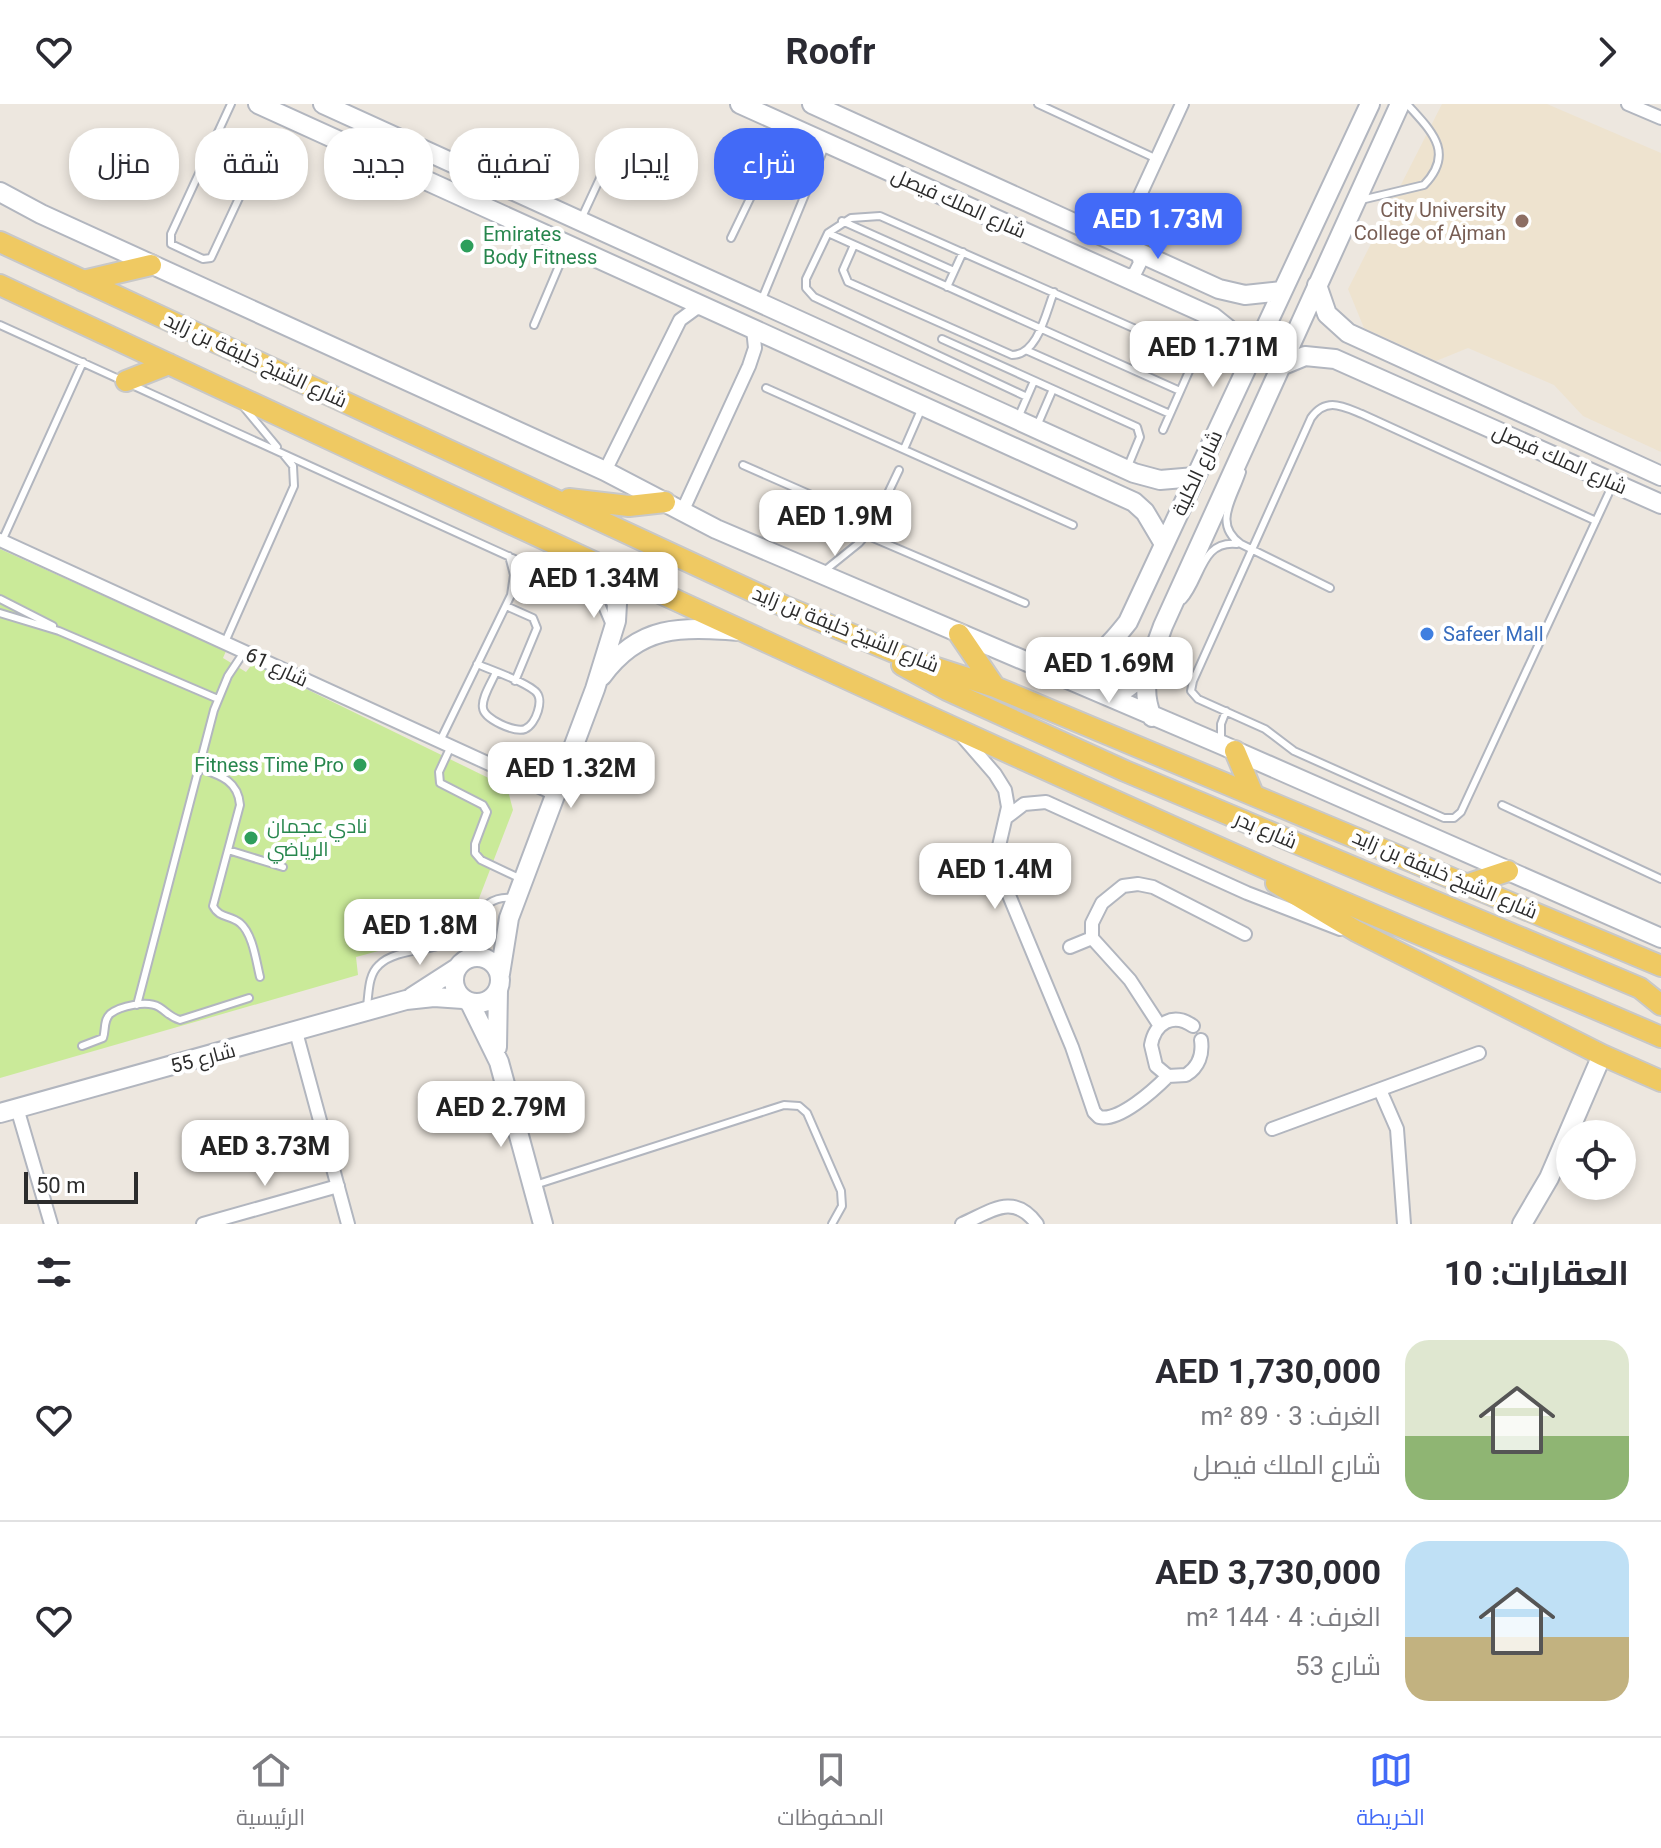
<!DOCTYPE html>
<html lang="ar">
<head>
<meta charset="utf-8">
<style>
  :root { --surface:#fff; --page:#f7f7f7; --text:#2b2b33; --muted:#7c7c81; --line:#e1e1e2; --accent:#426af7 }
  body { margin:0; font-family:Roboto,Cairo,sans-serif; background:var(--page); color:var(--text); direction:rtl; height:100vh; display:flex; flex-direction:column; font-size:30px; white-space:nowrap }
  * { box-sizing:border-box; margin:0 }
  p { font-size:26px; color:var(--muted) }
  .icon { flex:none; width:44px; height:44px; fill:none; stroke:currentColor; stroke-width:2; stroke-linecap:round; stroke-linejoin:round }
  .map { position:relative; height:1120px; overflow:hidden; direction:ltr }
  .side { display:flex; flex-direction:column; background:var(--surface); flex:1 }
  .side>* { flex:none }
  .guide { position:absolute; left:24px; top:24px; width:800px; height:72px; direction:rtl; display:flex; gap:16px }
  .buttons { position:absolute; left:1556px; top:1016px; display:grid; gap:16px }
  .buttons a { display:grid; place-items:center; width:80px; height:80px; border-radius:50%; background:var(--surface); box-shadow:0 4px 12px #0003; font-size:40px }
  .scale { position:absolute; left:24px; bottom:20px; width:114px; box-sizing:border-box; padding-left:8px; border:4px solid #2c2c2c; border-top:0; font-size:22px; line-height:28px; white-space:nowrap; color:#2c2c2c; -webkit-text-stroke:6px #fff; paint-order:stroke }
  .price { position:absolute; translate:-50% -68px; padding:0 18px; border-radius:16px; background:#fff; color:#222; font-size:26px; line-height:52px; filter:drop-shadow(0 2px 4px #0008) }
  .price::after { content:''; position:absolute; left:50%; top:48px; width:24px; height:18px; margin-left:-12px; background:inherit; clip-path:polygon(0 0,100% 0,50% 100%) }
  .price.current { background:var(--accent); color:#fff }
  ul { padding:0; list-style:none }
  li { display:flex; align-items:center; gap:24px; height:200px; padding:0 32px }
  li+li { border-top:2px solid var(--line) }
  li span { display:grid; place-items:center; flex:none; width:224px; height:160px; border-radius:24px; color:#555 }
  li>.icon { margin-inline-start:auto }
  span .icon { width:96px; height:96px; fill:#fffc; stroke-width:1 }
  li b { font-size:34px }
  h2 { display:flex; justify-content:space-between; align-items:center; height:96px; padding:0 32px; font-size:34px }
  .chip { padding:0 28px; border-radius:32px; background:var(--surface); box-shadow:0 4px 12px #0003; font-size:28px; line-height:72px }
  .chip.current { background:var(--accent); color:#fff }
  header { display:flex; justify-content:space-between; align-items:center; height:104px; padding:0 32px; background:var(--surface); font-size:36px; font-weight:700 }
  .tab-bar { display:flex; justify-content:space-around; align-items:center; height:112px; border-top:2px solid var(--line); background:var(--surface); font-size:22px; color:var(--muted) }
  .tab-bar a { display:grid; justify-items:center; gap:4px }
  .tab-bar .current { color:var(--accent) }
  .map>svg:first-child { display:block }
</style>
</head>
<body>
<header><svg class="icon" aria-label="forward" viewBox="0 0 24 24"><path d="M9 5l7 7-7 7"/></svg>Roofr<svg class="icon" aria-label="heart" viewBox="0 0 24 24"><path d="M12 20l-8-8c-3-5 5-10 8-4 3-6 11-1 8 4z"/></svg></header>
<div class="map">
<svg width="1661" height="1120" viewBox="0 0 1661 1120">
  <rect width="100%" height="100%" fill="#ede7df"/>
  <path fill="#eee3cf" d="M1442 0H1547L1661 49V348L1583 312 1554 281 1468 244 1436 257 1364 224 1348 185Z"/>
  <path fill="#caea99" d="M0 445 226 547 223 554 246 568 253 559 507 683 513 706 468 823 356 853 358 871 0 974Z"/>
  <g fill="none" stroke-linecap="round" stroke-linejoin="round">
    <defs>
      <path id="lane" d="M231 0 171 130V140L203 155 211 154 267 34
        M1038 0 1157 55
        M477 66C482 53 483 46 497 43L553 65
        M1361 96 1424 81C1456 48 1430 26 1407 0
        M582 113 614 44
        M842 117 954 167
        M828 129 1180 287
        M731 134 784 24
        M854 141 843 166 848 178 1012 251C1038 251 1046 208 1054 188
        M947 183 963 148
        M762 195 825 42
        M0 221 585 487 601 500 609 519
        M534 221 567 143
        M942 235 1137 323 1140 333 1128 362
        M1028 247 1170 310
        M766 284 1073 421
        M1027 293 814 193 806 184V175L828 129 851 114 880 112 1183 246 1189 253 1190 265 1163 326
        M243 302 277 343
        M1018 314 1034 277
        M1037 322 1053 285
        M904 345 921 306
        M743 361 875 419
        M1242 368C1234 394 1212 420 1241 440L1330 484
        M1596 417 1362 310C1342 302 1326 293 1311 314L1193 577 1191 587 1198 595 1265 625 1294 647 1444 714H1454L1461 708 1613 380
        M866 431 1025 499
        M2 437 83 258
        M823 468 859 439 871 425 899 366
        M0 495 53 522
        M1183 496C1202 475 1201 436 1237 440
        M506 502 533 514 537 524 515 577
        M0 509 59 527 218 595
        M225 538 294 382 293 362 284 351
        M477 560C493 567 522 576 535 587 545 595 536 620 525 625 515 629 484 615 483 604 481 594 492 578 496 568
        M440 637 511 491 514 471 509 452
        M1221 638V620L1226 607
        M451 642 439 668 440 679 483 701 487 708 475 740V749L481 756 519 774
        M199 664C219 671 238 676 240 701L213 802C219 814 230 811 240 819 253 830 256 857 260 873
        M1502 701 1661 775
        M228 746 283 763
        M137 901 214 606 228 572 244 548
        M367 902C369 888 368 871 379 861 394 846 425 847 444 840 474 830 477 790 512 794
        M82 942 103 934C106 926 103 917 110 910 120 902 147 896 159 903 167 908 170 913 180 916L249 894
        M535 1081 784 1001 799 1002 807 1009 841 1087 842 1102 832 1120"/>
      <path id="street" d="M1628 0 1661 14
        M1097 129 1129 115
        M1125 174 1135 169 1140 159 1129 115 1182 0
        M605 367 680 216 695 205 704 203
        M682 408 749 262 755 244 753 225
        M0 436 555 690
        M962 632 995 670 1005 686 1008 703 999 742 1001 772 1072 943 1094 1008 1099 1013C1119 1018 1154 986 1168 972
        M1007 713 1024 700 1046 698 1247 789 1340 825
        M1070 843 1092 834
        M1160 922 1130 876 1092 834V819L1102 799 1123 782 1138 780 1153 783 1245 830
        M1193 922C1173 908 1155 919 1151 941L1156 962 1168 972 1186 971C1199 963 1203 950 1201 936
        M296 928 348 1120
        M1380 986 1397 1025 1404 1120
        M17 1004 51 1120
        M1272 1025 1479 949
        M203 1120 338 1082
        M962 1120C992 1107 1013 1088 1037 1120"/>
      <path id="secondary" d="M258 0 1134 398 1145 408 1164 440
        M323 0 1134 369 1160 376 1195 373
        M740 0 1213 213 1233 229 1250 255
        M812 0 1219 185 1245 191 1282 187
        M0 88 41 110 605 367 716 425 1222 641 1661 834
        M1317 181 1327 210 1348 229 1661 372
        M1281 262 1305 252 1335 255 1661 400
        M1116 533 1114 553 1108 569 1113 580 1127 584 1135 578 1144 561
        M1049 568C1090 562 1103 550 1128 518L1370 0
        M602 572C640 520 681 523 740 527
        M1152 613C1138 580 1152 553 1163 522L1400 0
        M454 876a23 23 0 1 1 46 0a23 23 0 1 1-46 0Z
        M500 870 509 814 595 585 616 517 617 500 610 485 576 453
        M412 893 457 864
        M470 899 499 958 543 1120
        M497 943 498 886
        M0 1009 406 896 434 893 463 895
        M1522 1120 1549 1074 1602 951"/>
      <path id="primary" d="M0 138 784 502 915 557 995 583 1661 862
        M83 177 151 161
        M0 181C412 374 824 567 1240 753 1379 815 1521 872 1661 933
        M126 277 169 260
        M569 395 629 402 665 398
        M959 530 995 583
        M902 561 947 586 1125 667 1640 884 1661 901
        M1235 647 1253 690
        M1276 779 1356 827 1602 951 1661 977
        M1469 780 1508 767"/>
    </defs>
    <use href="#lane" stroke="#b2b6bf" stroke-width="10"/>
    <use href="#street" stroke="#b2b6bf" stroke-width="16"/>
    <use href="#secondary" stroke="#b2b6bf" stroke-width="22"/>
    <use href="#primary" stroke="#c8c8c8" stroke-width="24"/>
    <use href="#lane" stroke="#fff" stroke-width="6"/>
    <use href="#street" stroke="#fff" stroke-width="12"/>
    <use href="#secondary" stroke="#fff" stroke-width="18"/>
    <use href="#primary" stroke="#efc962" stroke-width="20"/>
  </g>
  <circle fill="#8d6e63" stroke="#fff" stroke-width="3" cx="1522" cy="117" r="8"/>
  <g fill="#2e9e5b" stroke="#fff" stroke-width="3">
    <circle cx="467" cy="142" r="8"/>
    <circle cx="360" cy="661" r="8"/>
    <circle cx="251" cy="734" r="8"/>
  </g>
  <circle fill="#3f7fe0" stroke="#fff" stroke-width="3" cx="1427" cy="530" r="8"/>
  <g text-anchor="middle" stroke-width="8" stroke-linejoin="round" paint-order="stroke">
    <g font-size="20" fill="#2c2c2c" stroke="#fff">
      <text transform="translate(959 99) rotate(24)" y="7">شارع الملك فيصل</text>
      <text transform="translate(256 256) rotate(25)" y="7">شارع الشيخ خليفة بن زايد</text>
      <text transform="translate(1560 355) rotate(24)" y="7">شارع الملك فيصل</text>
      <text transform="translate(1197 369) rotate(-65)" y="7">شارع الكلية</text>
      <text transform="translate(846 525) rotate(22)" y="7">شارع الشيخ خليفة بن زايد</text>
      <text transform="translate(277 563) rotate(25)" y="7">شارع 61</text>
      <text transform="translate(1266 726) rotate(23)" y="7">شارع بدر</text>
      <text transform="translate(1445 770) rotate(23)" y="7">شارع الشيخ خليفة بن زايد</text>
      <text transform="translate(203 954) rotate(-15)" y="7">شارع 55</text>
    </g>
    <g font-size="20" fill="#785e54" stroke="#fff" text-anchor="end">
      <text x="1506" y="113">City University<tspan x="1506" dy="23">College of Ajman</tspan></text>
    </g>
    <g font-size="20" fill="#27864d" stroke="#fff" text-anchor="start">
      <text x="483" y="137">Emirates<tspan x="483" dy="23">Body Fitness</tspan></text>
      <text x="344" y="668" text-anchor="end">Fitness Time Pro</text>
      <text x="267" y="729">نادي عجمان<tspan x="267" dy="23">الرياضي</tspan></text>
    </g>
    <g font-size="20" fill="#366cbe" stroke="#fff" text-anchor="start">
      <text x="1443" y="537">Safeer Mall</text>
    </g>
  </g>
</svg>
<div class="buttons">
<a><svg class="icon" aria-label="locate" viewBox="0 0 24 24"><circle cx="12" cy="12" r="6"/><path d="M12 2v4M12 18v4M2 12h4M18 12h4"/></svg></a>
</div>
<div class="scale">50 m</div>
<b class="price current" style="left:1158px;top:157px">AED 1.73M</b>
<b class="price" style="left:1213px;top:285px">AED 1.71M</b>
<b class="price" style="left:835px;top:454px">AED 1.9M</b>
<b class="price" style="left:594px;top:516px">AED 1.34M</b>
<b class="price" style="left:1109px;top:601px">AED 1.69M</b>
<b class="price" style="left:571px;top:706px">AED 1.32M</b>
<b class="price" style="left:995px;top:807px">AED 1.4M</b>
<b class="price" style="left:420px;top:863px">AED 1.8M</b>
<b class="price" style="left:501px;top:1045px">AED 2.79M</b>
<b class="price" style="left:265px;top:1084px">AED 3.73M</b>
<div class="guide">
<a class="chip current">شراء</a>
<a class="chip">إيجار</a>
<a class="chip">تصفية</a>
<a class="chip">جديد</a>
<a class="chip">شقة</a>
<a class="chip">منزل</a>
</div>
</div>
<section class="side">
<h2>العقارات: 10<svg class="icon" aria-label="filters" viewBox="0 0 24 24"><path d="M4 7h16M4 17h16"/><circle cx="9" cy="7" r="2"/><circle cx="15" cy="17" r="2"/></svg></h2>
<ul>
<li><span style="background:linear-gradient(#dfe7d0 60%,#8fb573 0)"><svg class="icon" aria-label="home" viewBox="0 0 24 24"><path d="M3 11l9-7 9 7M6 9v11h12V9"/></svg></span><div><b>AED 1,730,000</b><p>الغرف: 3 · 89 m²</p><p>شارع الملك فيصل</p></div><svg class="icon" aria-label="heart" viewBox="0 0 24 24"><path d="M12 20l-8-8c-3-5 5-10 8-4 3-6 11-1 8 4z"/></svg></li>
<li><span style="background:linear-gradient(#bfe0f5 60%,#c2b280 0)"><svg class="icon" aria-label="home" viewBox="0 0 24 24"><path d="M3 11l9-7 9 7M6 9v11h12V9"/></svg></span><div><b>AED 3,730,000</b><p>الغرف: 4 · 144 m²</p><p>شارع 53</p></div><svg class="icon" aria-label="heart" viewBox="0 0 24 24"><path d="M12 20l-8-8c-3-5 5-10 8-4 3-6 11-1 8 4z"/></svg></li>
</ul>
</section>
<nav class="tab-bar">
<a class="current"><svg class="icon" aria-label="map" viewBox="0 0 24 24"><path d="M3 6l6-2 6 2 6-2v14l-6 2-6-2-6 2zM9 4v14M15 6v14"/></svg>الخريطة</a>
<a><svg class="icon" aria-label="saved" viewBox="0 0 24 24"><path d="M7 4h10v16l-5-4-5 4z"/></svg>المحفوظات</a>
<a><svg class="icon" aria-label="home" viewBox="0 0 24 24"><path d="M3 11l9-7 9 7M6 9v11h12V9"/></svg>الرئيسية</a>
</nav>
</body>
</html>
